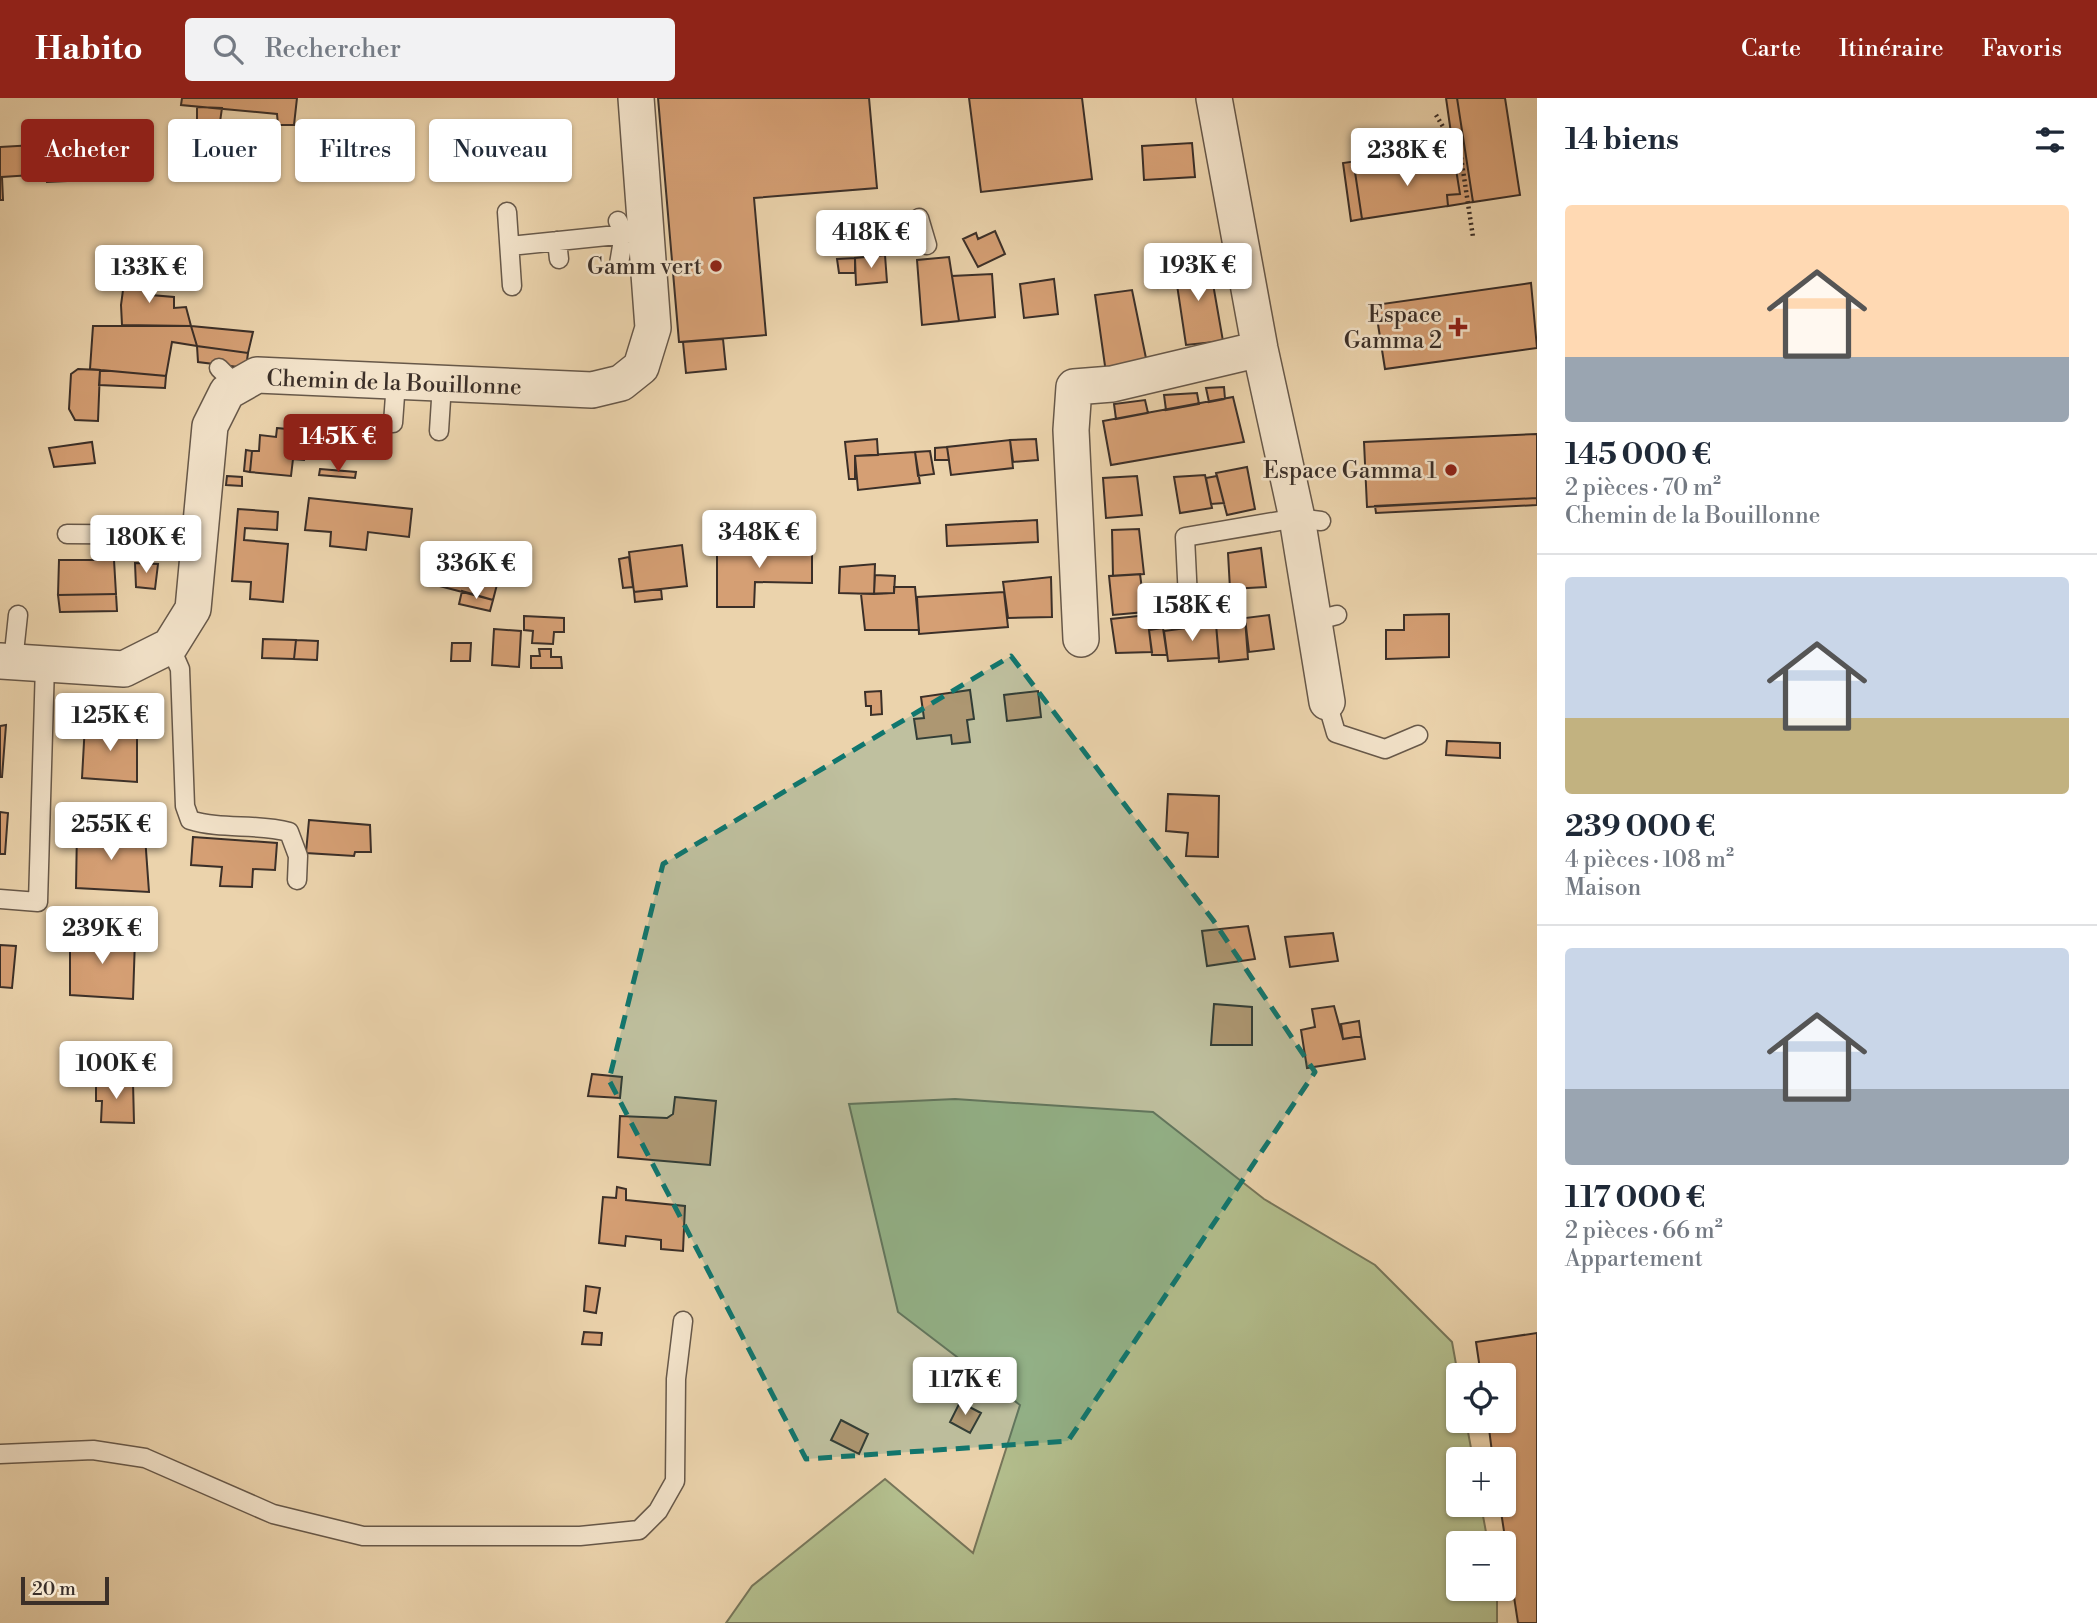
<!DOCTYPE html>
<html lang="fr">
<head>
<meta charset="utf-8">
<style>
  :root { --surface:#fff; --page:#f2f2f3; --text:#1f2937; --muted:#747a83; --line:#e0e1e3; --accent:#8f2418 }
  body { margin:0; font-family:"Libre Bodoni",serif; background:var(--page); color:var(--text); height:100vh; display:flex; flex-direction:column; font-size:26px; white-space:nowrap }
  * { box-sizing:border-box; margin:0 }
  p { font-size:23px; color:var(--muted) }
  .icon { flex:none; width:38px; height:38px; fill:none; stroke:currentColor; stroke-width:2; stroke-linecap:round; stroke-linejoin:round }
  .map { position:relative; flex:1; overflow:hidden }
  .details { display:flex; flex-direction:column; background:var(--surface); width:560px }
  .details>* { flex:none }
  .top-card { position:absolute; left:21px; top:21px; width:665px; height:63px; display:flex; gap:14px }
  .controls { position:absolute; left:1446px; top:1265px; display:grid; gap:14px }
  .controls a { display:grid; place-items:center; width:70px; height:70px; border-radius:7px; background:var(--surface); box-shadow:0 2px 5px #0004; font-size:35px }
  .scale { position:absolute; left:21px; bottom:18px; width:88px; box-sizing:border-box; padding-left:7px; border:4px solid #3b2f28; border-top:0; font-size:19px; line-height:24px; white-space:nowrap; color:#3b2f28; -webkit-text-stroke:5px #f2e2c9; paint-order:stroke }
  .price { position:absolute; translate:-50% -60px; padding:0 16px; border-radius:7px; background:#fff; color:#222; font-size:23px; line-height:46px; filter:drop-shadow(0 2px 4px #0008) }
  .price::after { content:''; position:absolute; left:50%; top:42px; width:21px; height:16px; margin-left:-10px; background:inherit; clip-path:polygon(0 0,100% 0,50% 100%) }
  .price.on { background:var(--accent); color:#fff }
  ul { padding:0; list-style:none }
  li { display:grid; align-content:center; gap:14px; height:371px; padding:0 28px }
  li+li { border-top:2px solid var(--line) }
  li span { display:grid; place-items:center; height:217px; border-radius:7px; color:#555 }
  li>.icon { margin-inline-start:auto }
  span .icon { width:126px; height:126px; fill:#fffc; stroke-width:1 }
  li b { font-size:30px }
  h2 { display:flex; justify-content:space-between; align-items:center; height:84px; padding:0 28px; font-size:30px }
  .pill { padding:0 24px; border-radius:7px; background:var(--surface); box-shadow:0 2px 5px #0004; font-size:24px; line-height:63px }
  .pill.on { background:var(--accent); color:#fff }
  header { display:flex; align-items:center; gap:42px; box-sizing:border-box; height:98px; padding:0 35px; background:var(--accent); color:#fff }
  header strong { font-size:33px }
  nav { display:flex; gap:38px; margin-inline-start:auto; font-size:24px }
  .search { width:490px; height:63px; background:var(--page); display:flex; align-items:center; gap:18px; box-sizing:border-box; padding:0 24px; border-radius:7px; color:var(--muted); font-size:26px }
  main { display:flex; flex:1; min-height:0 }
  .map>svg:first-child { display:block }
</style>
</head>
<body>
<header>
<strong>Habito</strong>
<div class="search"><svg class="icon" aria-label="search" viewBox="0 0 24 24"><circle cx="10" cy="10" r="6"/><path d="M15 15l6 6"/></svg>Rechercher</div>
<nav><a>Carte</a><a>Itinéraire</a><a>Favoris</a></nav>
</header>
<main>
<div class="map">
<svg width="1537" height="1525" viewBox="0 0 1537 1525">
  <rect width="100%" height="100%" fill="#ebd3ac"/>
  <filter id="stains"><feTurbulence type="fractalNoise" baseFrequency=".00286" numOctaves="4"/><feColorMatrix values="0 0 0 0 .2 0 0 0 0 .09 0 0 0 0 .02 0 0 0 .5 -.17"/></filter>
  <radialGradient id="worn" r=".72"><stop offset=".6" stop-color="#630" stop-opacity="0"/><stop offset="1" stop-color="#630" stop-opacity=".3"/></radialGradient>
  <path fill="#b3be8d" stroke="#77765a" stroke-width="2" d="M955 1001 1153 1014 1264 1101 1375 1167 1452 1244 1458 1277V1323H1466L1473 1361 1458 1362V1407H1481L1488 1445 1458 1446V1491H1497V1525H726L752 1488 885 1381 973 1455 1020 1307 898 1214 849 1006Z"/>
  <path fill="#d59f74" stroke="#3b2f28" stroke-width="2" d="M182 0H297L294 27H278L277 16 181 7Z
    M658 0H869L877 90 754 100 766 237 679 244Z
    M969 0H1082L1092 81 981 94Z
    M1446 0H1457L1473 104 1448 108 1447 97 1460 96 1454 59 1355 74 1362 121 1351 123 1343 65 1453 49Z
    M1457 0H1505L1520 97 1473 104Z
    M197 9 222 10 219 31 197 29Z
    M86 44 88 82 47 84V76L2 79 3 102H0V49Z
    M1192 45 1195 79 1144 82 1142 48Z
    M1454 59 1460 96 1447 97 1448 108 1362 121 1355 74Z
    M995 133 1005 156 978 169 963 141 976 135 978 141Z
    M885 157 887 184 856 187 855 160Z
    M949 159 959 223 922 227 917 162Z
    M855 160V175H839L837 161Z
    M1209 163 1223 243 1186 247 1174 167Z
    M992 176 995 219 959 223 952 178Z
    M125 177 154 178 151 197 174 199V210L186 209 191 228 122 227 121 207Z
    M1054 181 1058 216 1024 220 1020 186Z
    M1531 185 1537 250 1385 271 1375 207Z
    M1132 192 1148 270 1106 275 1095 197Z
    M93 228H191L197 248 172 244 166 278 90 271Z
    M191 228 253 234 248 255 197 248Z
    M723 241 726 271 686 275 683 244Z
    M197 248 248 255 246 270 198 264Z
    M78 271 100 272 98 323 75 322 69 311 71 276Z
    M100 272 166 278 165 290 99 287Z
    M1224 289 1225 301 1209 304 1206 290Z
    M1197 295 1199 306 1166 312 1164 297Z
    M1233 299 1244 344 1111 367 1103 323Z
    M1145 302 1148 315 1116 321 1114 306Z
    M342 329 359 330V337L341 336Z
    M277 330 307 333 304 362 293 361 291 378 250 374 252 353H259L260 337 276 339Z
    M1537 336V400L1367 409 1364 344Z
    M877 341 878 357 855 358V381H849L845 344Z
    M1036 341 1038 362 1013 364 1010 342Z
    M1010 342 1013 370 951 377 947 349Z
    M92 344 95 365 54 369 49 350Z
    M947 349 949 362H935V350Z
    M246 352 252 353 250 374 244 373Z
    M930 353 934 376 918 378 915 354Z
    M915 354 920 385 858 392 855 358Z
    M1247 369 1255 411 1227 417 1216 375Z
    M320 371 356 374 355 380 319 377Z
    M1205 377 1212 410 1180 415 1174 379Z
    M227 378 242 379V388L226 387Z
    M1137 378 1142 417 1106 420 1103 380Z
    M1217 378 1224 405 1211 406 1206 380Z
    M309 400 412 411 409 439 368 434 366 452 330 448 331 434 305 432Z
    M1537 400V407L1376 415 1375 408Z
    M238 411 278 414 277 432 245 430 244 442 288 446 283 504 250 501 251 484 232 483Z
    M1037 422 1038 444 947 448 946 427Z
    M1139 431 1144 476 1113 478 1112 432Z
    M717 446 812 447V485L755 484 754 509H717Z
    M437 447 503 463 493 502 428 485Z
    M682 447 687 488 634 494 629 454Z
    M1261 450 1266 489 1230 491 1228 455Z
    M629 459 633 489 623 490 619 461Z
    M59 462H114L116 496 58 497Z
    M135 465 158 466 155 491 136 489Z
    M875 466 874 496 839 495 840 469Z
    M1140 476 1145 514 1113 517 1109 478Z
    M875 477 895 478 894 495 874 496Z
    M1051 479 1052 519 1008 520 1003 484Z
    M894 489H915L919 532H865L861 496 894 495Z
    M661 491 662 501 635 504 634 494Z
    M462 493 493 502 490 513 459 506Z
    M1004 494 1008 529 919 536 917 499Z
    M116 496 117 513 60 514 58 497Z
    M1449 516V559L1386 561V532H1404V517Z
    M1147 517 1152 554 1116 555 1111 521Z
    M1269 517 1274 551 1249 554 1245 520Z
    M524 518 564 520V534H554L553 546 532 545 533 533 524 532Z
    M1245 520 1248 561 1219 564 1216 526Z
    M1216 526 1219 560 1168 563 1164 533Z
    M1163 530 1167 557H1152L1149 532Z
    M494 531 521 533 519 569 492 567Z
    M263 541 296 542 294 561 262 560Z
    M296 542 318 543 317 562 294 561Z
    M452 545H471L470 563H451Z
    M539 551H551V559H561L562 570H531V558H540Z
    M970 592 974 621 967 622 970 644 952 646 951 637 917 641 914 621 924 620 921 599Z
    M881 593 882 616 871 617V608H866L865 594Z
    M1038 593 1041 619 1007 623 1004 597Z
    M85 626 137 630V684L82 680Z
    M6 627 2 679H0V628Z
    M1447 643 1500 645V660L1446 657Z
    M1168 696 1219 698 1218 759 1186 758 1188 735 1166 733Z
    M0 714 8 715 5 756H0Z
    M309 722 370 727 371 754H355L354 758 306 755Z
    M77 731 110 733V738H145L149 794 76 790Z
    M193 739 277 745 275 772 253 771 252 789 220 788 222 769 191 767Z
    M1248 828 1255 861 1207 868 1202 833Z
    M70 835 135 841 133 901 70 897Z
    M1333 835 1338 863 1290 869 1285 839Z
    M0 847 16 848 12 890 0 889Z
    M1214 906 1252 909V947H1211Z
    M1334 908 1343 941 1361 938 1365 961 1307 970 1301 932 1315 929 1312 911Z
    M1359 923 1361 938 1343 941 1341 926Z
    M592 976 622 979 620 1000 588 998Z
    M96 983 133 984 134 1025 101 1024 102 1003H96Z
    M675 999 716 1003 710 1067 618 1059 620 1018 667 1020 673 1016Z
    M617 1089 626 1091V1102L685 1108 683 1153 661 1151V1142L626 1138 625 1148 599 1145 603 1099 616 1100Z
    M586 1188 600 1190 596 1215 584 1213Z
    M584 1234 602 1235 601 1247 582 1246Z
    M1537 1235V1525H1518L1500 1407H1503V1362H1493L1488 1323H1503V1278H1481L1476 1244Z
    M960 1304 981 1315 970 1335 950 1324Z
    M841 1322 868 1336 859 1356 831 1342Z"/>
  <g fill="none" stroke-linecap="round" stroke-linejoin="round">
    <defs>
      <path id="service" d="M507 114 512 188
        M919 120 927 147
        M618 123 624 136 619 166
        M557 143 559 161
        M510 148 646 134
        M219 270 237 288
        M393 325 396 284
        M439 333 442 286
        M67 436 200 437
        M1188 501 1185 439 1297 420 1321 423
        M1314 523 1337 517
        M170 548 180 571 185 708 190 722C222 732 256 725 289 734L298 758 297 782
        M13 564 18 517
        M1327 604 1336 635 1385 651 1418 637
        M0 801 38 804 45 567
        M0 1356 93 1352 145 1360 273 1416 363 1438H580L639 1432 658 1413 675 1383 676 1281 683 1223"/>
      <path id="minor" d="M1214 0 1260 251 1297 420 1327 604
        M1081 541 1071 332 1074 289 1112 286 1260 251
        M0 563 124 571 170 548 193 511 210 328 227 294 257 277 592 292 621 285 641 269 653 230 636 0"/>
    </defs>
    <use href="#service" stroke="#675849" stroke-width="21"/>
    <use href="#minor" stroke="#675849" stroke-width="38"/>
    <path stroke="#3b2f28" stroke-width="4.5" stroke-dasharray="2 3.5" stroke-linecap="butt" d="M1436 17 1461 59 1473 139"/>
    <use href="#service" stroke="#f2e2c9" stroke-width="18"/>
    <use href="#minor" stroke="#f2e2c9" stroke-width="35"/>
  </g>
  <path fill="#0f766e" fill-opacity="0.2" stroke="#0f766e" stroke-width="5" stroke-dasharray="14 9" stroke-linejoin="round" d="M1011 558 1213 822 1315 974 1068 1343 806 1361 609 982 663 766Z"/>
  <g fill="#8f2418" stroke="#f2e2c9" stroke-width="2.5">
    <circle cx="716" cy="168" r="7"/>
    <path d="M1454.5 218.5h7v7h7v7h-7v7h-7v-7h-7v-7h7z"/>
    <circle cx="1451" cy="372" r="7"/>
  </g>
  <g text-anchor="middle" stroke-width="5" stroke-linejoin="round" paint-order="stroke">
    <g font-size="23" fill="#3b2f28" stroke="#f2e2c9" text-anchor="end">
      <text x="702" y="176">Gamm vert</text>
      <text x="1442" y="224">Espace<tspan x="1442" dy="26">Gamma 2</tspan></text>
      <text x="1437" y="380">Espace Gamma 1</text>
    </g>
    <g font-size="23" fill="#3b2f28" stroke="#f2e2c9">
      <text transform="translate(394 284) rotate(2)" y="8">Chemin de la Bouillonne</text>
    </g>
  </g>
  <rect width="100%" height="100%" filter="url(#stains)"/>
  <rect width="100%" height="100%" fill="url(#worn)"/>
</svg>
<div class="controls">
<a><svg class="icon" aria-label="locate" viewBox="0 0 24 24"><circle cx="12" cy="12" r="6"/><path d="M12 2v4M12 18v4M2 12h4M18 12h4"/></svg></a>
<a>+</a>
<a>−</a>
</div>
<div class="scale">20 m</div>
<b class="price" style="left:1407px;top:90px">238K €</b>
<b class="price" style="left:871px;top:172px">418K €</b>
<b class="price" style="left:1198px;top:205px">193K €</b>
<b class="price" style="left:149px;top:207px">133K €</b>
<b class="price on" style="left:338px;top:376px">145K €</b>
<b class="price" style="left:759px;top:472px">348K €</b>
<b class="price" style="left:146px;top:477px">180K €</b>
<b class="price" style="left:476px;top:503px">336K €</b>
<b class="price" style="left:1192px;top:545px">158K €</b>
<b class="price" style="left:110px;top:655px">125K €</b>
<b class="price" style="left:111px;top:764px">255K €</b>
<b class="price" style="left:102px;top:868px">239K €</b>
<b class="price" style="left:116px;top:1003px">100K €</b>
<b class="price" style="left:965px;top:1319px">117K €</b>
<div class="top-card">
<a class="pill on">Acheter</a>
<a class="pill">Louer</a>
<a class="pill">Filtres</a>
<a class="pill">Nouveau</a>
</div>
</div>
<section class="details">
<h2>14 biens<svg class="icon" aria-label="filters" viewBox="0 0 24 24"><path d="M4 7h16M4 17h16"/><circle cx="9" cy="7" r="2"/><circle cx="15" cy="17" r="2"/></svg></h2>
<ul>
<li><span style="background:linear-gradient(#ffd9b3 70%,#9aa5b1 0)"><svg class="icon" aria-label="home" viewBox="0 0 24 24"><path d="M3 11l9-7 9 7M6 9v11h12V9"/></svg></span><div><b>145 000 €</b><p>2 pièces · 70 m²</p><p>Chemin de la Bouillonne</p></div></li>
<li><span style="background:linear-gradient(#c9d6e8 65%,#c2b280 0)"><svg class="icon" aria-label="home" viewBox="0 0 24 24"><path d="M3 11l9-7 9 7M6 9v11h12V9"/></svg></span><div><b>239 000 €</b><p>4 pièces · 108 m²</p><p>Maison</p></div></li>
<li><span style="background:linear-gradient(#c9d6e8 65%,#9aa5b1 0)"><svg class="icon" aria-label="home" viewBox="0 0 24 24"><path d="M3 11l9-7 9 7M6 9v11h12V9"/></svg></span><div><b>117 000 €</b><p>2 pièces · 66 m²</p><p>Appartement</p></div></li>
</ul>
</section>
</main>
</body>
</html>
